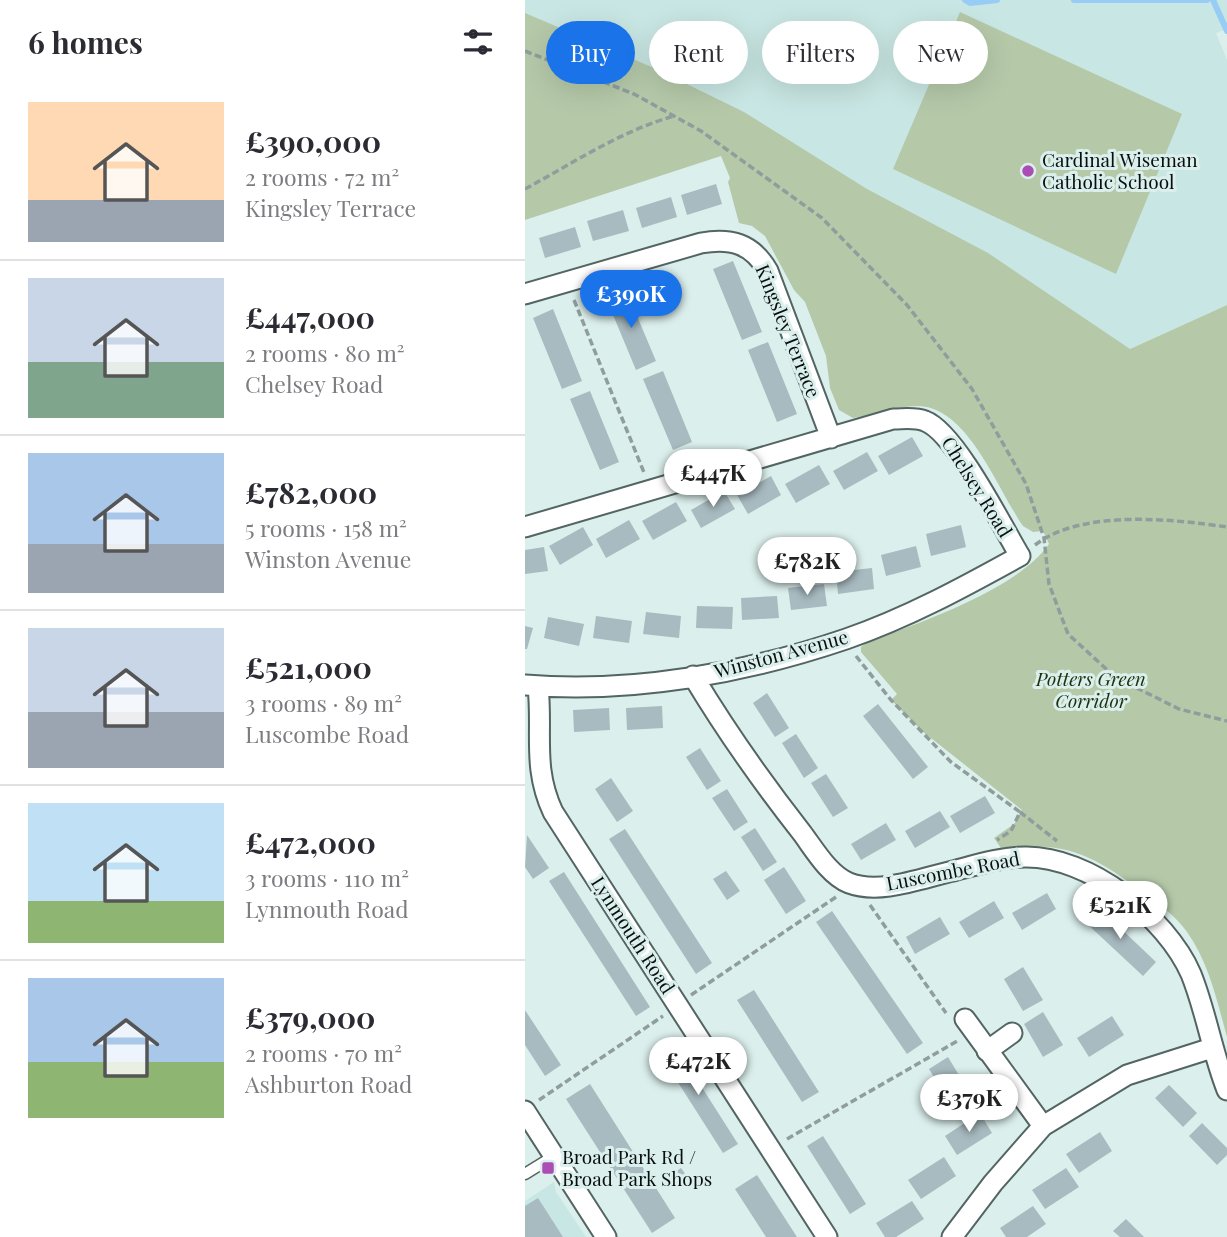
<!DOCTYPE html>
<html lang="en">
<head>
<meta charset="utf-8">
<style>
  :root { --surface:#fff; --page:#f7f7f7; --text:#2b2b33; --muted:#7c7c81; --line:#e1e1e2; --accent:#1a73e8 }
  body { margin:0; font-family:"Playfair Display",serif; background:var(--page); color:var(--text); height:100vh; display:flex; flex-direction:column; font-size:26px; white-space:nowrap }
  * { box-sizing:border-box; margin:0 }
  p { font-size:23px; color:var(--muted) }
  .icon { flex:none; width:38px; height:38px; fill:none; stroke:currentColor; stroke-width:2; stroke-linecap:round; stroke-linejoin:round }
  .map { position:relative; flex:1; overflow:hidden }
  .sheet { display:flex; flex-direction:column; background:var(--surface); width:525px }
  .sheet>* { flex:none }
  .top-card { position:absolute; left:21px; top:21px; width:576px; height:63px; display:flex; gap:14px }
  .price { position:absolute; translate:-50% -60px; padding:0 16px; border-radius:24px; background:#fff; color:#222; font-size:23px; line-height:46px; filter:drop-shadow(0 2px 4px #0008) }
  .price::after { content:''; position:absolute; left:50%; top:42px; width:21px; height:16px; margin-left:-10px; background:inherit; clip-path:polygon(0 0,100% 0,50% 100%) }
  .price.on { background:var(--accent); color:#fff }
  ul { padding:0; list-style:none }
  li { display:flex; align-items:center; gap:21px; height:175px; padding:0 28px }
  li+li { border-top:2px solid var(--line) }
  li span { display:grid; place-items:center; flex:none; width:196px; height:140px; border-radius:0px; color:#555 }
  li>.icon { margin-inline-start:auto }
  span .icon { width:84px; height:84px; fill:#fffc; stroke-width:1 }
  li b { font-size:30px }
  h2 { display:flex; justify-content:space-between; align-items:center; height:84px; padding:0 28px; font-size:30px }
  .chip { padding:0 24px; border-radius:32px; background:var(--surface); box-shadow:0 7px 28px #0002; font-size:24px; line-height:63px }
  .chip.on { background:var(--accent); color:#fff }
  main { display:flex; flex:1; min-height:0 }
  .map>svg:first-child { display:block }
</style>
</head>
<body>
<main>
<section class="sheet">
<h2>6 homes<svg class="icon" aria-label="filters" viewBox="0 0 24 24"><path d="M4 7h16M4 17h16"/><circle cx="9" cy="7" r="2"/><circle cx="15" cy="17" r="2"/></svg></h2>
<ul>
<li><span style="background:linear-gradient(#ffd9b3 70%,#9aa5b1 0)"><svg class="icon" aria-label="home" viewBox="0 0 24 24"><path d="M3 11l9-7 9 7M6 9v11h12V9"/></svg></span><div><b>£390,000</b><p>2 rooms · 72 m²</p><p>Kingsley Terrace</p></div></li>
<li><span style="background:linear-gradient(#c9d6e8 60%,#7fa58c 0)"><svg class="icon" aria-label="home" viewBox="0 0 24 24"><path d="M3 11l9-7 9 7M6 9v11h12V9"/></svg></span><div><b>£447,000</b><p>2 rooms · 80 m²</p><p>Chelsey Road</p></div></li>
<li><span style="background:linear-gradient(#a9c7e8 65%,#9aa5b1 0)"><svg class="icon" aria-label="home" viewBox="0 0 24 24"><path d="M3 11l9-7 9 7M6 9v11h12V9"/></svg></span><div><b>£782,000</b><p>5 rooms · 158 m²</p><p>Winston Avenue</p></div></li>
<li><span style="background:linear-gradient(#c9d6e8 60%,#9aa5b1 0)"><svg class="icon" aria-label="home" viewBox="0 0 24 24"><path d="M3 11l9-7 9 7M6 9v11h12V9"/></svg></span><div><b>£521,000</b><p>3 rooms · 89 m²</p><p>Luscombe Road</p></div></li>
<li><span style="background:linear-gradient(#bfe0f5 70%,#8fb573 0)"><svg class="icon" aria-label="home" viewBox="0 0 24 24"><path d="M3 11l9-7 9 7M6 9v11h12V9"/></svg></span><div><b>£472,000</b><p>3 rooms · 110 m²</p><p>Lynmouth Road</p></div></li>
<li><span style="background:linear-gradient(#a9c7e8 60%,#8fb573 0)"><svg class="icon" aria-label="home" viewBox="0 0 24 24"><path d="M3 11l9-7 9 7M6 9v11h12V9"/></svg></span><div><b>£379,000</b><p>2 rooms · 70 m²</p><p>Ashburton Road</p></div></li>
</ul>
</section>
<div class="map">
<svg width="702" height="1237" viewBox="0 0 702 1237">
  <rect width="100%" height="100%" fill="#dbefec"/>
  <path fill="#c8e6e3" d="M0 0H702V29L691 33 702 60V305L598 352 0 14Z
    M29 1182 31 1192 61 1237H0V1201Z"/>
  <path fill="#b5c9a9" d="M435 12 657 114 591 274 368 169Z
    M0 13 129 68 219 112 342 189 463 253 605 349 702 305V1037C692 1001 684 963 662 932 652 917 634 904 619 893 566 854 542 841 476 848L469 838 489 824 497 810 397 731 366 700 372 694 336 652V647L341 643C393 623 492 590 524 544L518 531 508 532 498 526C472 489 443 406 392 406 370 406 350 415 328 418L314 410 305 388 301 356 280 302 269 290 240 236 227 226 214 223 203 182 205 178 196 156 0 220Z"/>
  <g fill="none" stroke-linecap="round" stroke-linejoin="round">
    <path stroke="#97ccf5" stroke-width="6" d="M440 0 445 3 472 0
      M549 0H682
      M688 0 702 31"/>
  </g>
  <path fill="#a8bbc0" d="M191 184 197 204 162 215 156 195Z
    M146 197 152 217 117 228 111 208Z
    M98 210 104 231 68 241 62 221Z
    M50 227 56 247 20 258 14 238Z
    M208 261 237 332 217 340 188 269Z
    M101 290 131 361 111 370 81 298Z
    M28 309 57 381 37 389 8 318Z
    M243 342 272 414 252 422 223 350Z
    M138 371 167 442 148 450 118 379Z
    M65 391 94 462 75 470 45 399Z
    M387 437 398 456 364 475 353 456Z
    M342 452 353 471 319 490 308 471Z
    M294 465 305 484 271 503 260 484Z
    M246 476 256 495 223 514 212 495Z
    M199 491 210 509 176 528 166 510Z
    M151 502 162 521 128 540 117 521Z
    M104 520 115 539 81 558 71 539Z
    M436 525 441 547 406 556 401 534Z
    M58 527 68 545 35 565 24 546Z
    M391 546 396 567 361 576 356 555Z
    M19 547 23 571 0 574V550Z
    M347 568 349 589 313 594 311 572Z
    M299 584 302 606 266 610 263 588Z
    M252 596 254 618 217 620 216 598Z
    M172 606 208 607 207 629 171 628Z
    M121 612 156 616 154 638 118 634Z
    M71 616 107 621 104 643 68 638Z
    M23 617 59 624 54 646 19 638Z
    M0 626 8 628 2 649H0Z
    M242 693 264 728 250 737 228 703Z
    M353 704 403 767 388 779 338 716Z
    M137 706 138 728 102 730 101 708Z
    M84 708 85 730 49 732 48 710Z
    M271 734 293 768 279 778 257 743Z
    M175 748 196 781 182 790 161 757Z
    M301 774 323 808 308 817 286 783Z
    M86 778 108 811 92 822 70 789Z
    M202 789 223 822 209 831 187 798Z
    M460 796 470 813 435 833 425 816Z
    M415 811 425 827 390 848 380 831Z
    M361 823 371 840 336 860 326 844Z
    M230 828 252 862 238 871 216 837Z
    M100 829 187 963 171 974 84 839Z
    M2 835 24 868 8 879 0 867Z
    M259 867 281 901 261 914 239 880Z
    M201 871 215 891 202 900 188 879Z
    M39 872 125 1007 111 1016 24 881Z
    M522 893 531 909 497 930 487 913Z
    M469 901 479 918 444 938 434 922Z
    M573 907 631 962 618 976 559 921Z
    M307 911 398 1043 382 1054 291 922Z
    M415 917 425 934 390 954 381 937Z
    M498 967 518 1000 498 1011 479 979Z
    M229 990 294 1092 277 1102 212 1000Z
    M0 1010 36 1065 20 1076 0 1045Z
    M518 1012 538 1045 518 1057 499 1024Z
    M587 1016 599 1035 564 1057 552 1038Z
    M148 1042 213 1144 198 1153 133 1051Z
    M423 1057 443 1090 424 1102 404 1069Z
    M65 1084 150 1218 127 1233 41 1099Z
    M644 1085 672 1113 658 1127 630 1098Z
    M455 1113 467 1133 432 1155 420 1136Z
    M677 1123 702 1148V1155L692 1165 664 1136Z
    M575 1132 587 1151 554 1173 541 1154Z
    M298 1136 341 1204 325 1214 282 1146Z
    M419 1157 431 1176 396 1199 383 1180Z
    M156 1168 164 1179 151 1188 144 1176Z
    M541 1168 554 1187 520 1209 507 1190Z
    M232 1175 243 1192 272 1237H241L210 1189Z
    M13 1198 38 1237H0V1206Z
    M387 1201 399 1219 371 1237H360L351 1223Z
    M508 1206 521 1224 502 1237H481L475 1228Z
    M601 1219 619 1237H595L588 1231Z"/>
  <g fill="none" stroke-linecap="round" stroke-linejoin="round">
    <defs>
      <path id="lane" d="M0 1174 29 1156"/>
      <path id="street" d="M0 294 176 243C206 238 227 243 243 271L306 438
        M0 527 368 419C379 419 390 417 400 421 430 432 477 526 495 556 439 587 382 618 321 639 221 673 106 694 0 685
        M168 676C201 731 237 782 277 833 289 849 304 875 324 883 355 895 397 878 428 871 451 865 477 857 500 857 564 856 641 917 666 974 681 1011 687 1052 702 1090
        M13 686C18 733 7 767 28 812L302 1237
        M440 1019 518 1126
        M462 1051 487 1033
        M0 1111 81 1237
        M427 1237 468 1183 518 1126 602 1075 687 1048"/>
    </defs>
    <use href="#lane" stroke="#536563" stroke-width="13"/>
    <use href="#street" stroke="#536563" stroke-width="23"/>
    <path stroke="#8f9d9c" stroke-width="3.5" stroke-dasharray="7 3.5" stroke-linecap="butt" d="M0 51 109 94 149 116 176 131 297 218 382 305 447 389 501 484 519 538 524 584 543 634 590 677 654 709 702 721
      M0 189C48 163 96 131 149 116
      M49 300 120 475
      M510 545C557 509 646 519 702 527
      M331 656 366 700 426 762 495 812 486 831 472 840
      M495 812 532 841
      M345 905 421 1013
      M166 995 311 897
      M14 1100 138 1016
      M262 1139 434 1040"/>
    <use href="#lane" stroke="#fff" stroke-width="10"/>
    <use href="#street" stroke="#fff" stroke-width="19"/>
  </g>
  <g fill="#ac4db6" stroke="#dbefec" stroke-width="2.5">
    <circle cx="503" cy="171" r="7"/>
    <rect x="16" y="1161" width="14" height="14" rx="3.5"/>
  </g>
  <g text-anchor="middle" stroke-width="6" stroke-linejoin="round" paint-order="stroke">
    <g font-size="19" fill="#090f0f" stroke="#dbefec" text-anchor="start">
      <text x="517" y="167">Cardinal Wiseman<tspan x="517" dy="22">Catholic School</tspan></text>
      <text x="37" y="1164">Broad Park Rd /<tspan x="37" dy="22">Broad Park Shops</tspan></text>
    </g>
    <g font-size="19" fill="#090f0f" stroke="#dbefec">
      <text transform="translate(263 331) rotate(68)" y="7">Kingsley Terrace</text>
      <text transform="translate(452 487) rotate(58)" y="7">Chelsey Road</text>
      <text transform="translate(256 654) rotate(-15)" y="7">Winston Avenue</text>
      <text transform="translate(428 871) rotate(-11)" y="7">Luscombe Road</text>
      <text transform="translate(108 935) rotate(57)" y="7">Lynmouth Road</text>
    </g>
    <g font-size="19" font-style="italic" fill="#1d310c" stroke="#dbefec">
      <text x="566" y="686">Potters Green<tspan x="566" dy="22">Corridor</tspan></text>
    </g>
  </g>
</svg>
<b class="price on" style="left:106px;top:330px">£390K</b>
<b class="price" style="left:188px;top:509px">£447K</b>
<b class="price" style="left:282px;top:597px">£782K</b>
<b class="price" style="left:595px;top:941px">£521K</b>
<b class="price" style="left:173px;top:1097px">£472K</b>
<b class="price" style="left:444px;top:1134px">£379K</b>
<div class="top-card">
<a class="chip on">Buy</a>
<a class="chip">Rent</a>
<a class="chip">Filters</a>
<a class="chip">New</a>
</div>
</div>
</main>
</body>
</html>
